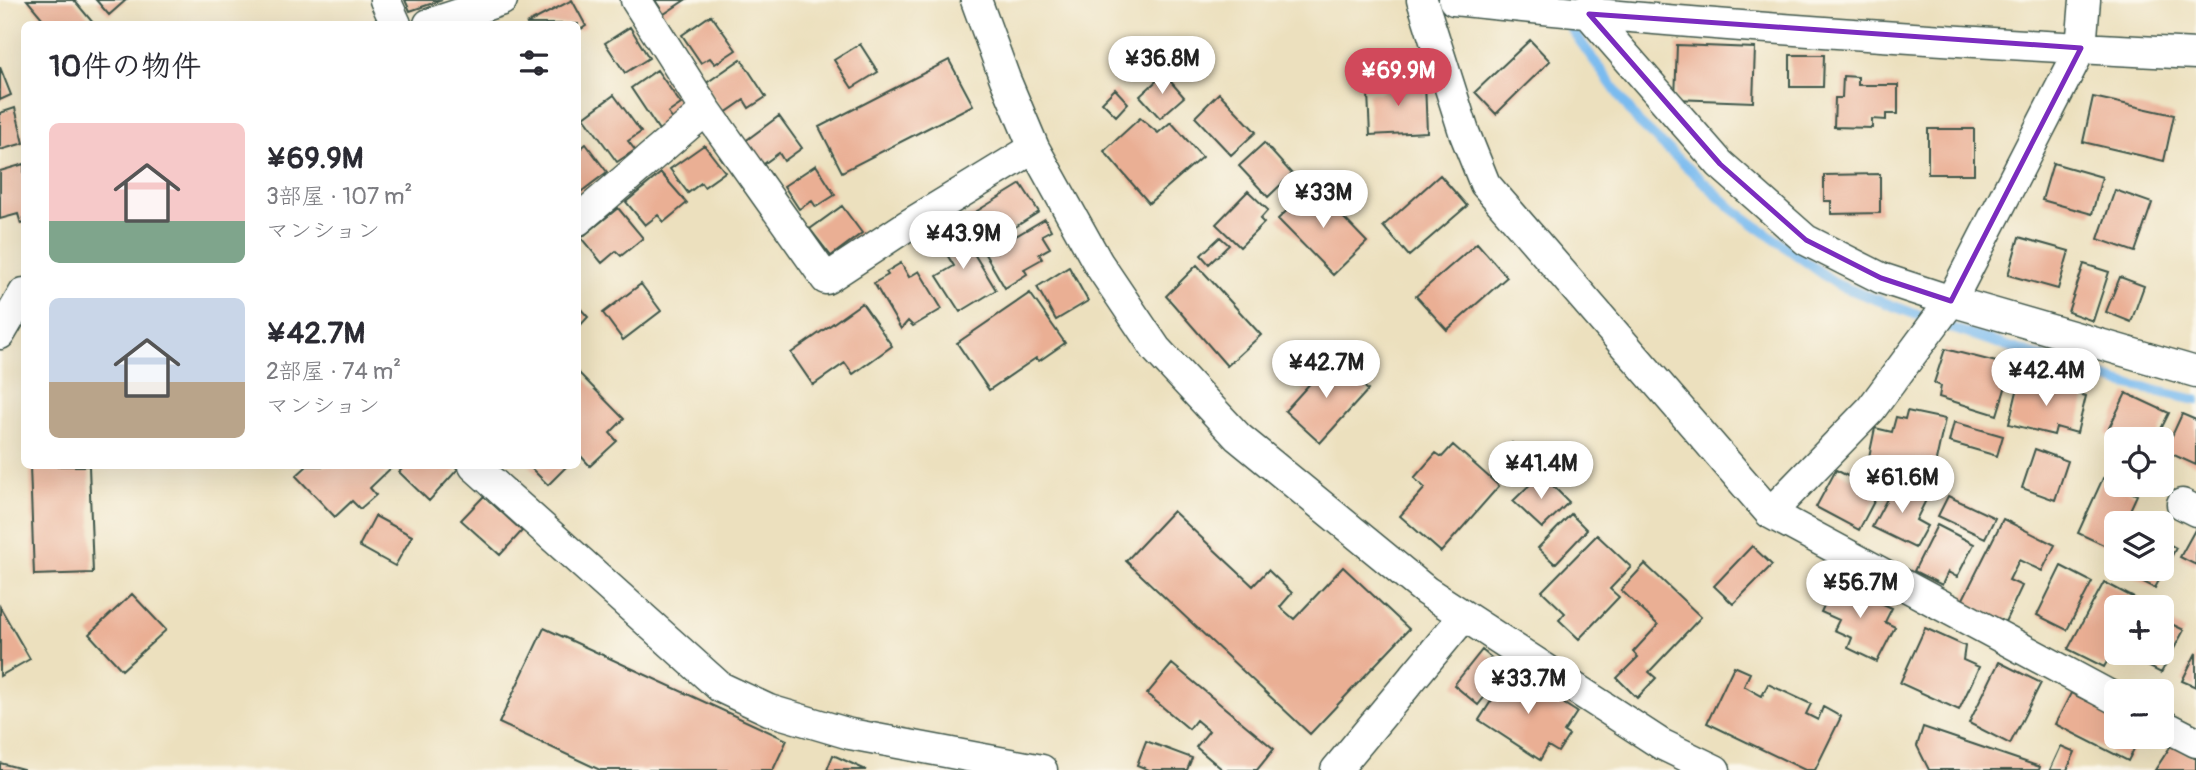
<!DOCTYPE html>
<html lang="ja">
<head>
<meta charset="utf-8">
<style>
  :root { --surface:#fff; --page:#f7f7f7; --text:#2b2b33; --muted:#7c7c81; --accent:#d1495b }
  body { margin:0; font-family:Pangolin,"Klee One",sans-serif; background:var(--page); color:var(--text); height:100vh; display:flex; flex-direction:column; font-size:26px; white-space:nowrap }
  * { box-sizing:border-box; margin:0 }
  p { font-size:23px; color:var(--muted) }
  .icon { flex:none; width:38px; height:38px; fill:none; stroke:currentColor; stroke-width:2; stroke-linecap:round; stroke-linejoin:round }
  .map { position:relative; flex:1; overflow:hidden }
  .drawer { position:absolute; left:21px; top:21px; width:560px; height:448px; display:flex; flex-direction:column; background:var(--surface); border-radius:10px; box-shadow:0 7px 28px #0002 }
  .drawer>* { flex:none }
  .fabs { position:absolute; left:2104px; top:427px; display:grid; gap:14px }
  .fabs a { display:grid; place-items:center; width:70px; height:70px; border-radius:10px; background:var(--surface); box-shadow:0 7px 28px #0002; font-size:35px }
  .price { position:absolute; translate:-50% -60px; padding:0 16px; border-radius:24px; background:#fff; color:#222; font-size:23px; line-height:46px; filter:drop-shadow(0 2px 4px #0008) }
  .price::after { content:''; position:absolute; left:50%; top:42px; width:21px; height:16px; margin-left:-10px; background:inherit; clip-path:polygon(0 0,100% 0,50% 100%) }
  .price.active { background:var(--accent); color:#fff }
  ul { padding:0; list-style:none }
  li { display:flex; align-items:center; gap:21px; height:175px; padding:0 28px }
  li span { display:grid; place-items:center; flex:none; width:196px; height:140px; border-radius:10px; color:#555 }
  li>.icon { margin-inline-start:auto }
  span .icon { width:84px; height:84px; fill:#fffc; stroke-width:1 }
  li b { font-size:30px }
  h2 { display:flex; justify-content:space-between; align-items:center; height:84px; padding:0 28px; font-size:30px }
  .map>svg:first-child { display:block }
</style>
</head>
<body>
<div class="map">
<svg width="2196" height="770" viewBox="0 0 2196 770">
  <rect width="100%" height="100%" fill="#fbf7ec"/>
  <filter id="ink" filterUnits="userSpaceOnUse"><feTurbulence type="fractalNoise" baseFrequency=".0143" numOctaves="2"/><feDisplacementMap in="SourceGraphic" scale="14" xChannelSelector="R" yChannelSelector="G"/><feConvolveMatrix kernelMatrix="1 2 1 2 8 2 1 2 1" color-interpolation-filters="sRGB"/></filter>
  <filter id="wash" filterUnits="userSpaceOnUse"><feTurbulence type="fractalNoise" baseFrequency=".00686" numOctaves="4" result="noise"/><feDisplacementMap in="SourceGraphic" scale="28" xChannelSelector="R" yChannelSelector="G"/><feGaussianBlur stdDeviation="1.57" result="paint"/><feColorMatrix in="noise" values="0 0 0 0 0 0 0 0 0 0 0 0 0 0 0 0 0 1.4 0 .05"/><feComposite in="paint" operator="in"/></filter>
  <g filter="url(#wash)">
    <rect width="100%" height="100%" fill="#ece0be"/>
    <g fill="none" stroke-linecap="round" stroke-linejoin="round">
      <path stroke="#7abbef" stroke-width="10" d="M1562 16 1639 123 1733 209 1838 285 1957 330 2121 383 2196 400"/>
    </g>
    <g id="blocks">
      <path fill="#eaaf94" d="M27 0H74L94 24H47Z
        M96 0H126L109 15Z
        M405 0H442L410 11Z
        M572 0 586 26 578 31V24H526Z
        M655 0H685L664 14Z
        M711 15 736 50 715 64 710 58 701 63 682 35Z
        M630 27 649 58 625 73 605 43Z
        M1530 40 1550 61 1496 114 1475 92Z
        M860 44 878 72 852 88 834 60Z
        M1677 45 1755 48 1753 102 1675 99Z
        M1790 55H1824L1823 87H1790Z
        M741 59 766 97 749 108 744 100 725 113 705 84Z
        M949 60 973 105 842 172 819 127Z
        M0 67 11 95 0 100Z
        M657 70 681 104 668 113 673 120 659 130 631 88Z
        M1164 74 1184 97 1160 118 1140 96Z
        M1843 76 1858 77V85H1898V114H1886V120L1872 119V128L1834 127 1835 98H1842Z
        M1382 77H1403V84L1425 83 1427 132 1370 135 1368 93 1383 92Z
        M1115 89 1128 103 1116 116 1102 102Z
        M1219 93 1256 132 1231 155 1195 117Z
        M614 95 641 132 628 141 635 150 617 162 584 117Z
        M2093 97 2174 115 2164 161 2083 142Z
        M15 108 24 143 0 150V113Z
        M779 116 802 148 784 161 779 153 761 166 744 142Z
        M1140 118 1158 133 1171 122 1202 157 1149 203 1104 151Z
        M1928 129H1974V174H1928Z
        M1264 143 1292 174 1268 197 1239 166Z
        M586 144 607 172 578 194V151Z
        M704 145 725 172 704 187 701 183 688 193 670 169Z
        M2053 163 2102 177 2092 214 2042 200Z
        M24 164V223L21 224 18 214 0 219V171Z
        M816 165 835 195 816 207 812 201 799 209 784 186Z
        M661 173 687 203 664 222 658 215 645 225 626 202Z
        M1880 174V213L1831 214V201H1824V175Z
        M1440 175 1467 206 1409 256 1383 226Z
        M1021 184 1039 212 982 248 964 219Z
        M1313 186 1367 242 1333 275 1278 219Z
        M2115 190 2152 203 2135 252 2098 239Z
        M1248 191 1268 210 1260 219 1264 223 1240 247 1216 224Z
        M842 206 862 233 831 256 810 229Z
        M618 208 643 238 621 256 616 251 602 263 581 238Z
        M1045 219 1051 230 1042 235 1050 248 1039 254 1042 259 1024 269 1027 274 1005 288 985 254Z
        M956 224 996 290 960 312 937 276 954 266 936 237Z
        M1220 237 1229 245 1209 264 1201 255Z
        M2019 237 2069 251 2058 289 2008 275Z
        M1477 243 1507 277 1447 330 1416 296Z
        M901 263 909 277 919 271 942 309 913 326 908 321 901 329 874 283 888 275 886 272Z
        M2084 264 2109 272 2093 321 2068 312Z
        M1197 265 1261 335 1227 366 1166 296Z
        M1069 267 1088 301 1056 320 1037 287Z
        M2120 277 2144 286 2131 322 2106 312Z
        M641 284 661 311 623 340 603 313Z
        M1030 293 1065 343 1039 361 1036 358 989 390 957 343Z
        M862 303 892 346 853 374 845 363 813 385 791 353Z
        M578 306 588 317 578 328Z
        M1945 349 2012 366 1997 415 1939 397 1941 386 1934 383Z
        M1333 358 1368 390 1320 443 1285 411Z
        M578 372 624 419 610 433 617 441 590 466 579 454 578 456Z
        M2020 379 2086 396 2077 433 2056 427 2054 435 2009 424Z
        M2126 393 2169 413 2156 439H2117L2106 434Z
        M1907 411 1945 419 1934 470 1869 457 1875 428 1892 432 1896 417 1905 419Z
        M2182 414 2196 420V465L2165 451Z
        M1954 422 2003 436 1997 456 1949 442Z
        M1512 443 1535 464 1519 482 1496 461Z
        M1453 445 1499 486 1441 552 1400 516 1425 488 1414 478 1436 453 1442 457Z
        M2035 449 2068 461 2055 500 2022 488Z
        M30 466H89L93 573 34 575Z
        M307 466H393L370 488 376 495 360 509 352 501 335 517 296 476Z
        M405 466H454L458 469 429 501 399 472Z
        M529 466H567L548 485Z
        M1836 470 1879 492 1859 530 1816 507Z
        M1541 474 1569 502 1542 528 1513 501Z
        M2103 478 2137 495 2124 523H2116V540L2112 549 2078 533Z
        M1897 480 1928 496 1916 520 1927 526 1915 548 1872 527Z
        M484 496 522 531 500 555 461 520Z
        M1948 496 1995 518 1985 538 1938 516Z
        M1173 511 1253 586 1268 570 1292 593 1280 607 1294 619 1343 567 1409 629 1310 734 1126 561Z
        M1571 514 1587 530 1555 564 1538 548Z
        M375 516 412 536 395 566 359 546Z
        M2003 519 2055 545 2042 571 2019 560 2009 580 2022 586 2005 622 1962 601Z
        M1937 525 1974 544 1957 577 1948 572 1942 585 1914 571Z
        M2196 528V565L2180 557Z
        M1597 535 1631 567 1610 589 1619 597 1579 639 1559 620 1565 613 1542 591Z
        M2161 540 2176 548 2155 588 2118 569H2161Z
        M1752 546 1772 565 1733 604 1714 586Z
        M1645 564 1701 617 1649 672 1656 678 1637 698 1617 678 1638 657 1633 652 1658 625 1621 590Z
        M2061 566 2092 582 2067 630 2037 615Z
        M1835 582 1892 608 1885 622 1895 627 1877 662 1848 648 1852 638 1834 630 1839 620 1821 612Z
        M2104 582 2151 607H2116V646L2104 667 2068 649Z
        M132 594 166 630 122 670 89 634Z
        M0 607 30 659 0 676Z
        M2161 619 2184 630 2161 673 2134 659 2137 653H2161Z
        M544 628 787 740 773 770H600L499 723Z
        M1925 628 1965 646 1963 660 1979 667 1959 710 1900 683Z
        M1482 650 1506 670 1478 705 1454 685Z
        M2196 653V687L2182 681Z
        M1999 662 2041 683 2010 744 1969 723Z
        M1172 664 1274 749 1257 770H1223L1196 747 1209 731 1196 720 1189 729 1147 694Z
        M1734 666 1750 673 1744 686 1762 696 1768 684 1811 704 1806 714 1818 720 1823 707 1841 717 1815 770H1805L1707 723Z
        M1511 670 1577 712 1564 732 1569 735 1558 752 1548 746 1540 760 1479 720Z
        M2071 693 2116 715V737H2140L2128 761 2055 724Z
        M1923 727 2040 767 2039 770H1929L1917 746Z
        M1146 741 1192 758 1187 770H1149L1137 765Z
        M2172 744 2196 759V770H2155Z
        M2061 746 2075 752 2067 770H2050Z
        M833 755 866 770H827Z
        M0 763 23 769V770H0Z"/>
    </g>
  </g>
  <g filter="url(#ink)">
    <use href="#blocks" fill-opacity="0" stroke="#3e5549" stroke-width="2"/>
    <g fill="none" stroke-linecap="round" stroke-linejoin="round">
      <defs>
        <path id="street" d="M385 0 396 24
          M636 0 706 110 826 279 908 225 1034 148
          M976 0 1005 79 1034 148 1098 263 1156 349 1238 437 1426 591 1661 744 1715 770
          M1422 0 1464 132 1485 184 1770 513 2116 699
          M1454 0C1700 26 1948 42 2196 54
          M1590 6 1589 14 1720 164 1806 240 1881 278 1951 301 2196 372
          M429 24 502 0
          M578 220 706 110
          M0 334 24 293
          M474 466 720 687 769 710 850 734 1042 770
          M2182 504 2196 511
          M1770 513 1871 409 1951 301 2081 48 2085 0
          M2161 724 2196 742
          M1336 770 1464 616"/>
      </defs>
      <use href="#street" stroke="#3e5549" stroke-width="33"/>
      <use href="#street" stroke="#fff" stroke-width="30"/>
    </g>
  </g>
  <path fill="none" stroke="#7b2cbf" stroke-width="5" stroke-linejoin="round" d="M1589 14 2081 48 1951 301 1881 278 1806 240 1720 164Z"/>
</svg>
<div class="fabs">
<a><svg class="icon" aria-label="locate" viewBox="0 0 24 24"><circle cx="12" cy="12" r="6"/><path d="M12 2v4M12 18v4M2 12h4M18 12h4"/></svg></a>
<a><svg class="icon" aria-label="layers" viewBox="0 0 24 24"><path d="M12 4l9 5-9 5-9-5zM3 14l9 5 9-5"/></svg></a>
<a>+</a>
<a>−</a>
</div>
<b class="price" style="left:1162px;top:96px">¥36.8M</b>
<b class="price active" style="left:1398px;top:108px">¥69.9M</b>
<b class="price" style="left:1323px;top:230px">¥33M</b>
<b class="price" style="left:963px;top:271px">¥43.9M</b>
<b class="price" style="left:1326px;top:400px">¥42.7M</b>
<b class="price" style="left:2046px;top:408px">¥42.4M</b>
<b class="price" style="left:1541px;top:501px">¥41.4M</b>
<b class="price" style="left:1902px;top:515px">¥61.6M</b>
<b class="price" style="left:1860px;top:620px">¥56.7M</b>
<b class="price" style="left:1528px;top:716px">¥33.7M</b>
<section class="drawer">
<h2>10件の物件<svg class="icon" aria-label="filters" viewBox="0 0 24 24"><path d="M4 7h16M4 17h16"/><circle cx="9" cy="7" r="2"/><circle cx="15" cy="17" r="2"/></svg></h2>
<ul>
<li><span style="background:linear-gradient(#f6c9c9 70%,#7fa58c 0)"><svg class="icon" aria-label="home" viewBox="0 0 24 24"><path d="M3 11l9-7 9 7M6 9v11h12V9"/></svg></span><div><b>¥69.9M</b><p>3部屋 · 107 m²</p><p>マンション</p></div></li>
<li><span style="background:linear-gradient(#c9d6e8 60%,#b9a48a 0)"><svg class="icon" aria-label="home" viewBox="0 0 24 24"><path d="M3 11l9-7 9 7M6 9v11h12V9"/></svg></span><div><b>¥42.7M</b><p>2部屋 · 74 m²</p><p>マンション</p></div></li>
</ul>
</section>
</div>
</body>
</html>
